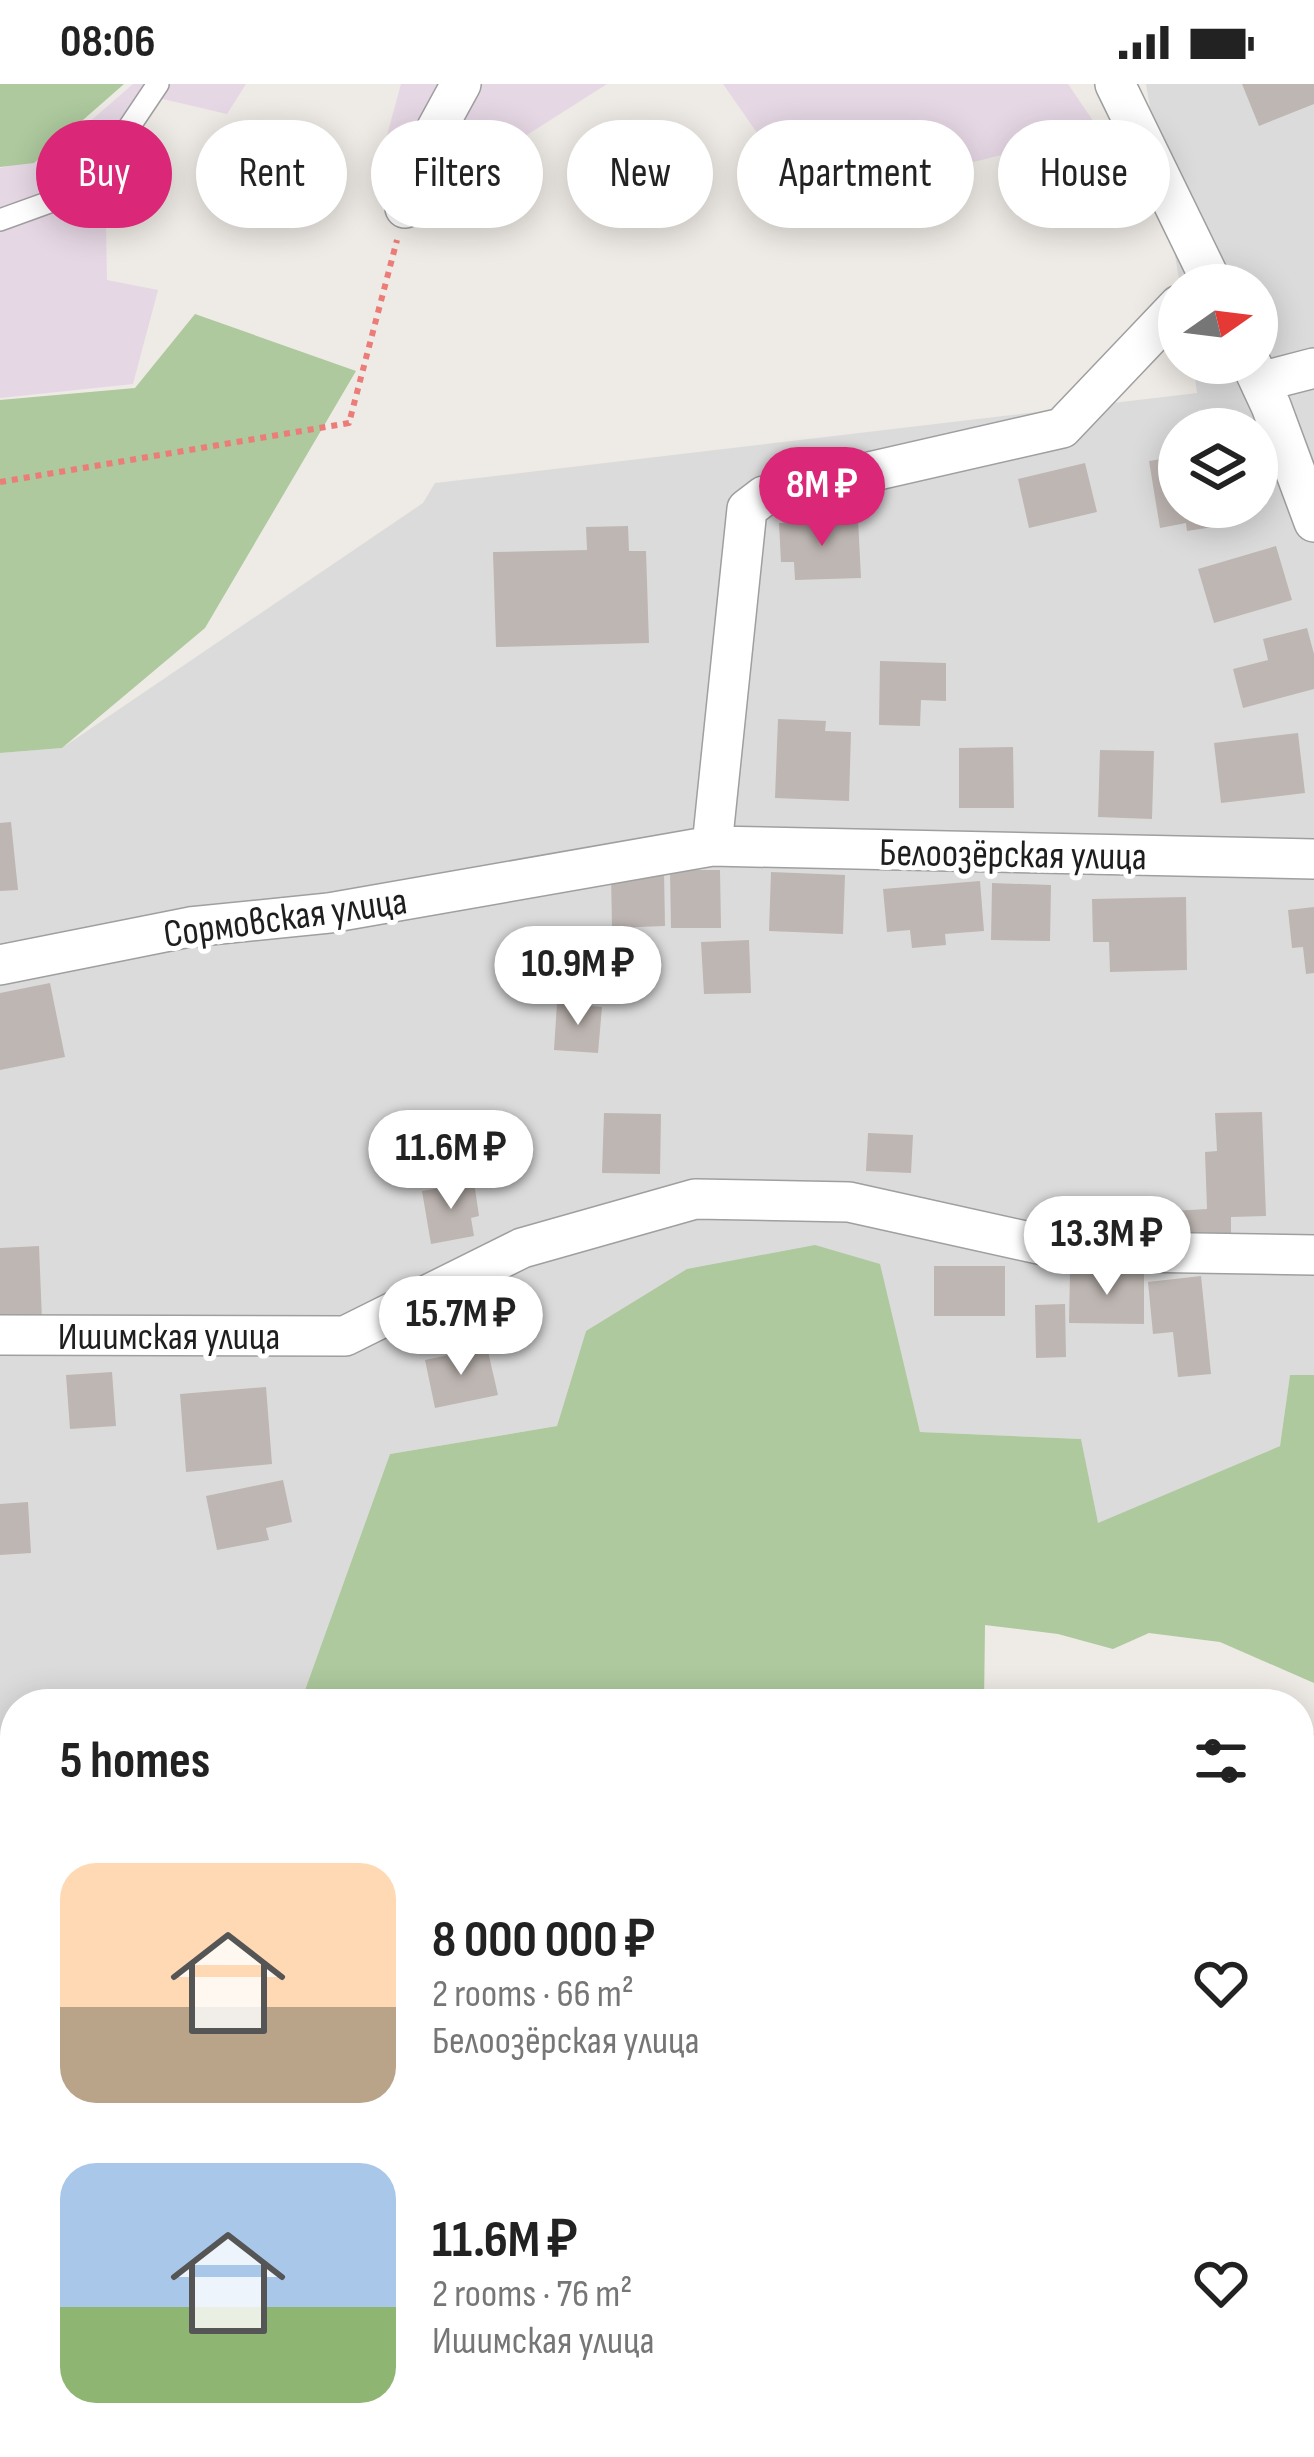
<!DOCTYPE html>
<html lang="en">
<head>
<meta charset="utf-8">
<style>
  :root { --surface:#fff; --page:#f2f2f2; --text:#222; --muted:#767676; --accent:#db2777 }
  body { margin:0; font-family:"Sofia Sans Condensed",sans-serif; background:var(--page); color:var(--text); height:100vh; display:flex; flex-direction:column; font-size:45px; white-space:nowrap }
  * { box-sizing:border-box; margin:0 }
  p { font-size:39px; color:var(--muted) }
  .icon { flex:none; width:66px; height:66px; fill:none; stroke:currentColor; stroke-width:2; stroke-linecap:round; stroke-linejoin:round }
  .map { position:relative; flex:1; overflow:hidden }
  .side { position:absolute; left:0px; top:1605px; width:1314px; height:768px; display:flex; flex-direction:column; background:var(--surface); border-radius:48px 48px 0 0; box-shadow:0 6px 30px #0003 }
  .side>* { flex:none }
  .banner { position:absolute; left:36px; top:36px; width:1242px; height:108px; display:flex; gap:24px }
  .needle { width:78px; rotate:76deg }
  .tools { position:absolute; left:1158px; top:180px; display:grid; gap:24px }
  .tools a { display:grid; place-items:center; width:120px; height:120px; border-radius:50%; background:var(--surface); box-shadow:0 6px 30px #0003; font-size:60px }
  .price { position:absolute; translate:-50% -102px; padding:0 27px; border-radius:42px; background:#fff; color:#222; font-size:39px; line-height:78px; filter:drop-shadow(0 3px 6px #0008) }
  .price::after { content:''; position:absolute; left:50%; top:72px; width:36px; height:27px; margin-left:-18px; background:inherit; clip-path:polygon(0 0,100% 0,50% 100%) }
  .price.selected { background:var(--accent); color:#fff }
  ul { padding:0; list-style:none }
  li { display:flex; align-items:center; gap:36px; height:300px; padding:0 60px }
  li span { display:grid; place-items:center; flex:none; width:336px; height:240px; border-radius:36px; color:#555 }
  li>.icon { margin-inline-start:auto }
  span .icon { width:144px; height:144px; fill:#fffc; stroke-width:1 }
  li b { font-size:51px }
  h2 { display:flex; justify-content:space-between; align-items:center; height:144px; padding:0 60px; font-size:51px }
  .tag { padding:0 42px; border-radius:54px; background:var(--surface); box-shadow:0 6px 30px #0003; font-size:42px; line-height:108px }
  .tag.selected { background:var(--accent); color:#fff }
  .status { display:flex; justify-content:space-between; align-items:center; height:84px; padding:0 60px; background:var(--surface); direction:ltr }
  .status svg { height:33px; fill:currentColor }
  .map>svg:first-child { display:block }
</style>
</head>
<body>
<div class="status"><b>08:06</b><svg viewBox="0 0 49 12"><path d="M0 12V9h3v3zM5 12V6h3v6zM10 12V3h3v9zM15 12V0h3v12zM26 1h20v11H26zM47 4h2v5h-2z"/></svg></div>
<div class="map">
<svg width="1314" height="2373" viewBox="0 0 1314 2373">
  <rect width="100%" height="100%" fill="#eeeae5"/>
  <path fill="#dcdbdb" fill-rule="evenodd" d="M1146 0H1314V1291L1290 1292 1280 1362 1097 1440 1081 1355 920 1348 879 1180 586 1247 557 1342 390 1370 300 1620H15V1901L0 1908V669L62 664 423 419 435 399 1197 309 1193 279H1257V201H1180ZM1179 345H1257V423H1179Z"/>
  <path fill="#e6d7e4" d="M133 0H246L227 30 163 15 147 29 106 139 107 196 158 206 133 300 0 314V84L50 72Z
    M401 0H607L467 89 386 55Z
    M723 0H1068L1100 47 806 119Z"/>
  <path fill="#adc99d" d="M0 0H124L34 79 0 83Z
    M195 230 356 287 205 544 62 664 0 669V316L135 304Z
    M815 1161 880 1180 920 1348 1081 1355 1098 1439 1280 1362 1290 1291H1314V1599L1220 1558 1149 1549 1113 1565 1058 1550 985 1541 984 1620H300L390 1370 557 1342 586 1247 687 1185Z
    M15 1901V2067L0 2063V1908Z"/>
  <path fill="#a9d0d7" d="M1299 1733 1314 1743V2373H0V2078L15 2075V2358H1299Z"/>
  <path fill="#beb6b2" d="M1242 0H1314V20L1259 42Z
    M1179 372V423H1229L1232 440 1187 447 1186 439 1160 444 1149 377Z
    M1085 379 1097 428 1029 444 1018 395Z
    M858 435 861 494 795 496 794 478H781L779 439Z
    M628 442 629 467H646L649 559 496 563 493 468 587 466 586 443Z
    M1276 462 1292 516 1214 539 1198 485Z
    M1307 544 1314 570V605L1243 624 1233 585 1268 576 1263 555Z
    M880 577 946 579V617L921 616 920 642 879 641Z
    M778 635 826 637 825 647 851 648 849 717 775 714Z
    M1298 649 1305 709 1221 719 1214 659Z
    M1013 663 1014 724H959V664Z
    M1100 666 1154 667 1152 735 1098 733Z
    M11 738 18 806 0 807V739Z
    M670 786H720L721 844H671Z
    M664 787 665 842 612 844 611 789Z
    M771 788 845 791 843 850 769 847Z
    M980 797 984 847 945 850 946 861 912 864 910 846 887 848 883 805Z
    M992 799 1051 801 1050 857 991 856Z
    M1186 813 1187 886 1110 888 1109 858H1093L1092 815Z
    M1314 823V889L1306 890 1303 863 1292 864 1288 826Z
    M749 856 751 909 704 910 701 858Z
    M50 899 65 973 0 986V909Z
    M557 919 602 923 598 969 554 966Z
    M1262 1028 1266 1132 1231 1133V1155L1174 1157 1173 1127 1207 1125 1205 1068 1217 1067 1215 1029Z
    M604 1029 661 1030 660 1090 602 1089Z
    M868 1049 913 1051 911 1089 866 1087Z
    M474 1098 479 1132 471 1134 474 1152 431 1160 422 1107Z
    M39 1162 42 1236 0 1238V1164Z
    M934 1182H1005V1232H934Z
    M1070 1187 1144 1188V1240L1069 1239Z
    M1201 1192 1211 1290 1178 1293 1173 1248 1153 1250 1148 1198Z
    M1065 1220 1066 1273 1036 1274 1035 1221Z
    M487 1263 498 1311 435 1324 425 1276Z
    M112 1288 116 1342 70 1345 66 1291Z
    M266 1303 272 1380 186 1388 180 1310Z
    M283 1396 292 1438 266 1444 269 1456 217 1466 206 1412Z
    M28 1418 31 1469 0 1471V1420Z"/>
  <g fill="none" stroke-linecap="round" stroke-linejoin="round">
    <defs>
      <path id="lane" d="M0 136 83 106 109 73 158 0"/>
      <path id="street" d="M1115 0 1213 201
        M405 124 432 53 461 0
        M1251 279 1271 322 1314 438
        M1260 298 1314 284
        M712 762 747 425 764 412 1062 344 1179 221
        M0 881 190 843 329 829 712 762 1314 775
        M0 1251 345 1252 522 1164 695 1115 849 1118 1070 1167 1314 1171"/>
    </defs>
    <use href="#lane" stroke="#9f9f9f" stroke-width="24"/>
    <use href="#street" stroke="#9f9f9f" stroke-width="42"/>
    <path stroke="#ec7c78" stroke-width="6" stroke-dasharray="6 6" stroke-linecap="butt" d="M0 398 349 339 397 156
      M1086 1620 1135 1614 1162 1620
      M1299 1650 1314 1652
      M0 2032 15 2030"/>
    <use href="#lane" stroke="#fff" stroke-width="21"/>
    <use href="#street" stroke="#fff" stroke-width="39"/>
  </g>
  <g text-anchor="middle" stroke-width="10" stroke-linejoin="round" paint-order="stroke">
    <g font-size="39" fill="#1e1e1e" stroke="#fff">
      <text transform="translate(1013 769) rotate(1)" y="14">Белоозёрская улица</text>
      <text transform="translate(285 832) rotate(-8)" y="14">Сормовская улица</text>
      <text x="169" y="1265">Ишимская улица</text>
    </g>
  </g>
</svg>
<div class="tools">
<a><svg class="needle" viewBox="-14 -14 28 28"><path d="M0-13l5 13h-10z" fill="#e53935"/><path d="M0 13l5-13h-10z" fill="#767676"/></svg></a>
<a><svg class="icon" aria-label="layers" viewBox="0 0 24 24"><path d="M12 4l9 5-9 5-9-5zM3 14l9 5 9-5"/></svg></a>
</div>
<b class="price selected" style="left:822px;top:465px">8M ₽</b>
<b class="price" style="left:578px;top:944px">10.9M ₽</b>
<b class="price" style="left:451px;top:1128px">11.6M ₽</b>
<b class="price" style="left:1107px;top:1214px">13.3M ₽</b>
<b class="price" style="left:461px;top:1294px">15.7M ₽</b>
<div class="banner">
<a class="tag selected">Buy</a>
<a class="tag">Rent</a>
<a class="tag">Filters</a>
<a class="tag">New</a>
<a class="tag">Apartment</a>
<a class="tag">House</a>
</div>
<section class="side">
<h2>5 homes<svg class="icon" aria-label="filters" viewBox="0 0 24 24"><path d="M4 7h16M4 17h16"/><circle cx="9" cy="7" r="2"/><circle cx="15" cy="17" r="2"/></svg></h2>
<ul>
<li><span style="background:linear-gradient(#ffd9b3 60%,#b9a48a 0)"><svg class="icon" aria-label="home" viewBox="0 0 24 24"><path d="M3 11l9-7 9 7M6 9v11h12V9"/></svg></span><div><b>8 000 000 ₽</b><p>2 rooms · 66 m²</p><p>Белоозёрская улица</p></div><svg class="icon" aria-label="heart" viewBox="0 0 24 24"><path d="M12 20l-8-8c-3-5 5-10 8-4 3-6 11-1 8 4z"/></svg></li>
<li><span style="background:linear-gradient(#a9c7e8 60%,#8fb573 0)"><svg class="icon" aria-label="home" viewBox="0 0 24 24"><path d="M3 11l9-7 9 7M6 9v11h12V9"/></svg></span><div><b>11.6M ₽</b><p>2 rooms · 76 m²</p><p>Ишимская улица</p></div><svg class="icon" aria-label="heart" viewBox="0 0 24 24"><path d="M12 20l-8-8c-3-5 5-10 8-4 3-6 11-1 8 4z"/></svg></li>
</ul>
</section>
</div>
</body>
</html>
